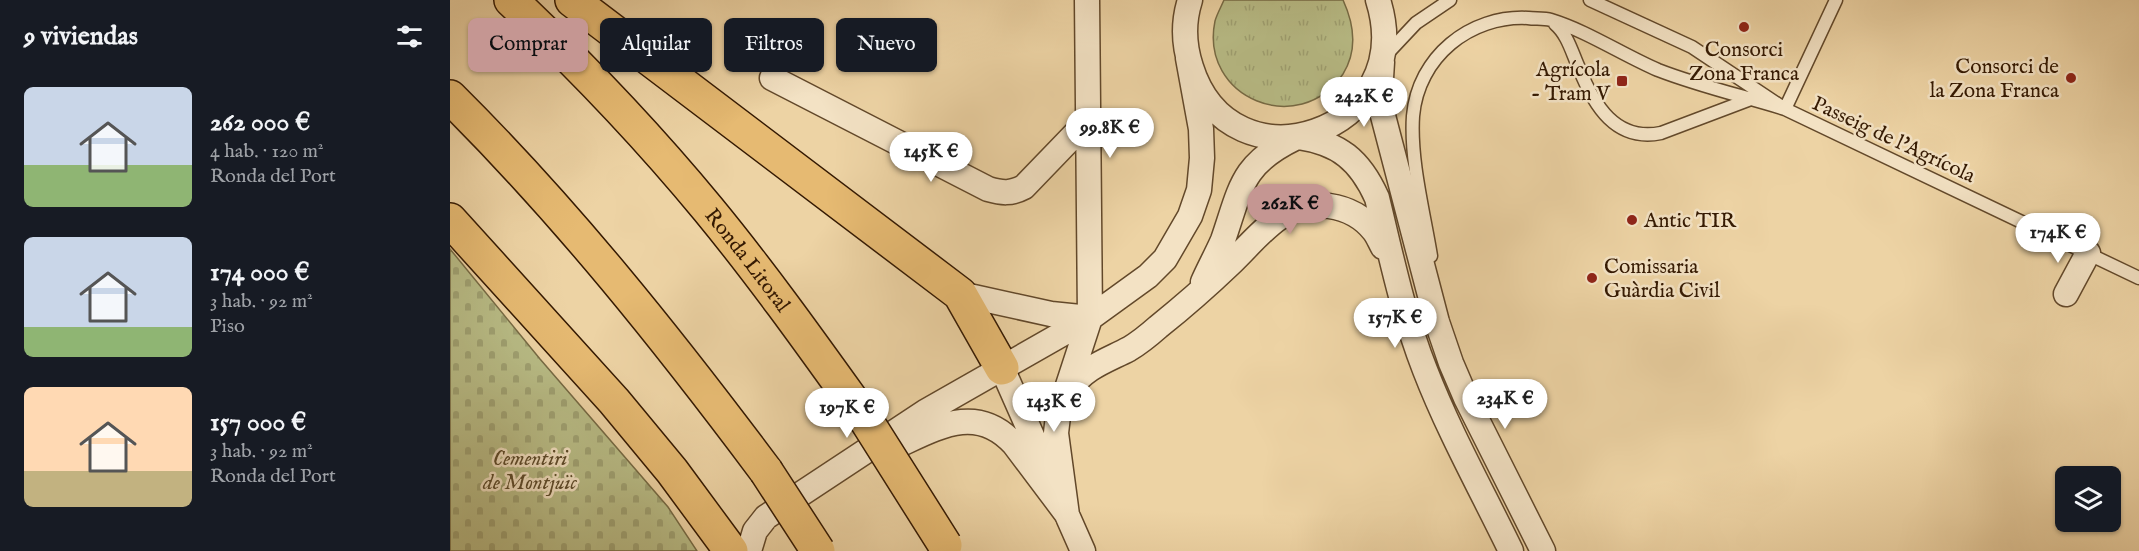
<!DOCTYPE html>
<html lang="es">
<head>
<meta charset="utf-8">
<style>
  :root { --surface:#171b24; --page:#20242c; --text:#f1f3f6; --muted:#9ea1a6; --accent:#c59692 }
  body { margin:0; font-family:"IM FELL English",serif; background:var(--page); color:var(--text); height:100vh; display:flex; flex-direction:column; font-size:22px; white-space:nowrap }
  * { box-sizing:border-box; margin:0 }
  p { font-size:20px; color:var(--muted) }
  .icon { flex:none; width:33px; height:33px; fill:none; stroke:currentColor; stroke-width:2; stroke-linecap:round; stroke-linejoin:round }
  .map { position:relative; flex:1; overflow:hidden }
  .side { display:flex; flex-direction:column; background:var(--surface); width:450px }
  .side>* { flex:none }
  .top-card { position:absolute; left:18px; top:18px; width:570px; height:54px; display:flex; gap:12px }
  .controls { position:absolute; left:1605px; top:466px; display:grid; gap:12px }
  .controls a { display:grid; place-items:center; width:66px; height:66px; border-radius:9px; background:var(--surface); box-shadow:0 2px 4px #0004; font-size:30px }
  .price { position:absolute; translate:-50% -51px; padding:0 14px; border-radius:21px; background:#fff; color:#222; font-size:20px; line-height:39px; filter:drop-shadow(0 2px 3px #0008) }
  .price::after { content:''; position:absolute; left:50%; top:36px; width:18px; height:14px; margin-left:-9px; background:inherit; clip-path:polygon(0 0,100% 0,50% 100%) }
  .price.selected { background:var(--accent); color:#111 }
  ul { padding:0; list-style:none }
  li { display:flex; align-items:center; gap:18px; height:150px; padding:0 24px }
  li span { display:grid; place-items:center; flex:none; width:168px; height:120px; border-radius:9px; color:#555 }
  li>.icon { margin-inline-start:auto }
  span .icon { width:72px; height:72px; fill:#fffc; stroke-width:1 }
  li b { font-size:26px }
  h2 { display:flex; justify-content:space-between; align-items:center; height:72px; padding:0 24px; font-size:26px }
  .pill { padding:0 21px; border-radius:9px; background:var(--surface); box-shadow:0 2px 4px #0004; font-size:21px; line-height:54px }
  .pill.selected { background:var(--accent); color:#111 }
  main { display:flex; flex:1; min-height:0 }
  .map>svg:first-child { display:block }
</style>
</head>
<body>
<main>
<section class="side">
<h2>9 viviendas<svg class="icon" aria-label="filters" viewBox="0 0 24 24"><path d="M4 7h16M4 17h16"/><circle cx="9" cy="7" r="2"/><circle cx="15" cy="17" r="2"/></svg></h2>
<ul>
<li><span style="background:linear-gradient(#c9d6e8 65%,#8fb573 0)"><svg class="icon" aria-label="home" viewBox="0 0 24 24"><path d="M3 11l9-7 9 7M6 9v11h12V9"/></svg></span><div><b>262 000 €</b><p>4 hab. · 120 m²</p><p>Ronda del Port</p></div></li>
<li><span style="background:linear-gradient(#c9d6e8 75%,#8fb573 0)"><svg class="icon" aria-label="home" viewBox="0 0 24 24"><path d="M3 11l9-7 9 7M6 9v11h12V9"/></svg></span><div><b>174 000 €</b><p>3 hab. · 92 m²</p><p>Piso</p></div></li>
<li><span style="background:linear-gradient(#ffd9b3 70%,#c2b280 0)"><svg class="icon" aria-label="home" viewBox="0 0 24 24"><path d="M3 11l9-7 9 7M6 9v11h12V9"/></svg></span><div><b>157 000 €</b><p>3 hab. · 92 m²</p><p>Ronda del Port</p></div></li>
</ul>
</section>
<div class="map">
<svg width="1689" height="551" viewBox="0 0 1689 551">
  <defs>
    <pattern id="grass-tufts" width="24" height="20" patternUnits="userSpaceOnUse" patternTransform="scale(1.5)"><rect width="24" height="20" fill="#b8bc86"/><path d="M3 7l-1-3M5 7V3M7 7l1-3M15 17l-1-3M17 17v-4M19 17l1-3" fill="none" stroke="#9fa172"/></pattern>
    <pattern id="cemetery-stones" width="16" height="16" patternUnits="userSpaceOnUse" patternTransform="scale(1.5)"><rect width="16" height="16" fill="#b8bc86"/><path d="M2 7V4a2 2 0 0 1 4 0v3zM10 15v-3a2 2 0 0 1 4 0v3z" fill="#9fa172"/></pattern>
  </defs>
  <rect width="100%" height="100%" fill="#edd3a4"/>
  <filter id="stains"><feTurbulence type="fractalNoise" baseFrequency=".00333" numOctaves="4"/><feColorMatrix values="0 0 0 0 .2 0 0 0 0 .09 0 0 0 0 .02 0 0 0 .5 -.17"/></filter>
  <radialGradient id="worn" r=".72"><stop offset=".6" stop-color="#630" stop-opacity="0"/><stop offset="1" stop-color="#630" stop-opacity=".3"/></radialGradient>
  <path fill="url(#grass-tufts)" stroke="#766a44" stroke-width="1.5" d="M774 0H893C904 24 908 50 893 74 849 139 749 98 765 21 767 14 771 7 774 0Z"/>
  <path fill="url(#cemetery-stones)" stroke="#766a44" stroke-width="1.5" d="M0 249 90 359 218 507 247 551H0Z"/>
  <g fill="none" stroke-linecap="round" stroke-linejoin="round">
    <defs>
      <path id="service" d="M1140 0 1242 47 1335 109 1689 278
        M1105 24C1118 35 1122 53 1129 68 1144 106 1166 142 1211 133L1301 99
        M935 56 966 23 1000 0
        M1335 109 1386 0
        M981 256C974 213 960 160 963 116 968 57 1020 15 1078 18 1085 19 1094 18 1101 20 1137 31 1173 55 1208 70 1249 86 1293 96 1335 109"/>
      <path id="minor" d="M740 0C733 22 734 46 741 67 781 195 970 133 928 0
        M932 62 930 94 932 112 987 322 1001 363 1016 398 1093 551
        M322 78 538 189C552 193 561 194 574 187L626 133 639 132
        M848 137C889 143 910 160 927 198 941 256 953 314 975 370 999 432 1032 491 1061 551
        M753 282C759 268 767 254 773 240 791 188 791 164 845 138
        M510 294 601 314 640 318
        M1616 294 1638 253
        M552 368 633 551
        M620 389C635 367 656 361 679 349 689 343 699 335 708 327 733 307 757 286 780 264 796 249 811 230 830 217 858 197 902 203 924 231 928 236 930 242 933 247
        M440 449C483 430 525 401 564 444L616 513
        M617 515 606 433 608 416 640 318 637 0
        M299 551 305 531 316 517 475 412 640 318 698 276 715 259 740 216 749 190 752 158 751 129 738 58"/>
      <g id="trunk">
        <path id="s1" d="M61 0C131 66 197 135 258 209 314 277 365 349 416 420"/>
        <path d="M122 0 510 294 552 368"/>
        <path d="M0 97C116 212 218 340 316 471"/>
        <path d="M0 220 164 401 222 471 281 551"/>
      </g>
    </defs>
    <use href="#service" stroke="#62482a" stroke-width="15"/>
    <use href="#minor" stroke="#62482a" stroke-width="27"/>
    <use href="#trunk" stroke="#341902" stroke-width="36"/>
    <use href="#service" stroke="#f3e2c4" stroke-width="12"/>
    <use href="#minor" stroke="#f3e2c4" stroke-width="24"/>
    <use href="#trunk" stroke="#e6ba72" stroke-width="33"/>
    <defs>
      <path id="trunk-bridge" d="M416 420 495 545
        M316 471 368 551"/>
    </defs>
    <use href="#trunk-bridge" stroke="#341902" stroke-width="36" stroke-linecap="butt"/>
    <use href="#trunk-bridge" stroke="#e6ba72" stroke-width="33"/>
  </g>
  <g fill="#8f2418" stroke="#f3e2c4" stroke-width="2">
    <circle cx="1294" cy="27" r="6"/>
    <circle cx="1621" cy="78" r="6"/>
    <rect x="1166" y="75" width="12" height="12" rx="3"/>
    <circle cx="1182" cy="220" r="6"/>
    <circle cx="1142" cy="278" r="6"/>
  </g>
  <g text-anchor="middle" stroke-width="5" stroke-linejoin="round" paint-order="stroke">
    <g font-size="21" fill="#341902" stroke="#f3e2c4" text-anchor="end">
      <text x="1294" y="56" text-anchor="middle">Consorci<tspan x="1294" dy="24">Zona Franca</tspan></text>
      <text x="1609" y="73">Consorci de<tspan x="1609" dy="24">la Zona Franca</tspan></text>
      <text x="1160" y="76">Agrícola<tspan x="1160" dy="24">- Tram V</tspan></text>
      <text x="1194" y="227" text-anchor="start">Antic TIR</text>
      <text x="1154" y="273" text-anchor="start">Comissaria<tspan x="1154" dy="24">Guàrdia Civil</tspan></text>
    </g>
    <g font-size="21" fill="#341902" stroke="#f3e2c4">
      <text transform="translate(1444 139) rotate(25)" y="7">Passeig de l'Agrícola</text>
      <text dy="7" stroke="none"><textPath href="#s1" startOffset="352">Ronda Litoral</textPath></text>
    </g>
    <g font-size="21" font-style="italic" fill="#5c4a2a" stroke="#f3e2c4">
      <text x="80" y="465">Cementiri<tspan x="80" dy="24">de Montjuïc</tspan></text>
    </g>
  </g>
  <rect width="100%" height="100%" filter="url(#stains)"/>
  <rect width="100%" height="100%" fill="url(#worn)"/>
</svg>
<div class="controls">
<a><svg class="icon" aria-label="layers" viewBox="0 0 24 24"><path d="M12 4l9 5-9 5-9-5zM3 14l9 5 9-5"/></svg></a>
</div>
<b class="price" style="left:914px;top:128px">242K €</b>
<b class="price" style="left:660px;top:159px">99.8K €</b>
<b class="price" style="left:481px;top:183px">145K €</b>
<b class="price selected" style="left:840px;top:235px">262K €</b>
<b class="price" style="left:1608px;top:264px">174K €</b>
<b class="price" style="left:945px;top:349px">157K €</b>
<b class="price" style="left:1055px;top:430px">234K €</b>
<b class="price" style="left:604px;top:433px">143K €</b>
<b class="price" style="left:397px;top:439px">197K €</b>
<div class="top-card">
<a class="pill selected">Comprar</a>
<a class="pill">Alquilar</a>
<a class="pill">Filtros</a>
<a class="pill">Nuevo</a>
</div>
</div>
</main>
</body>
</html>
